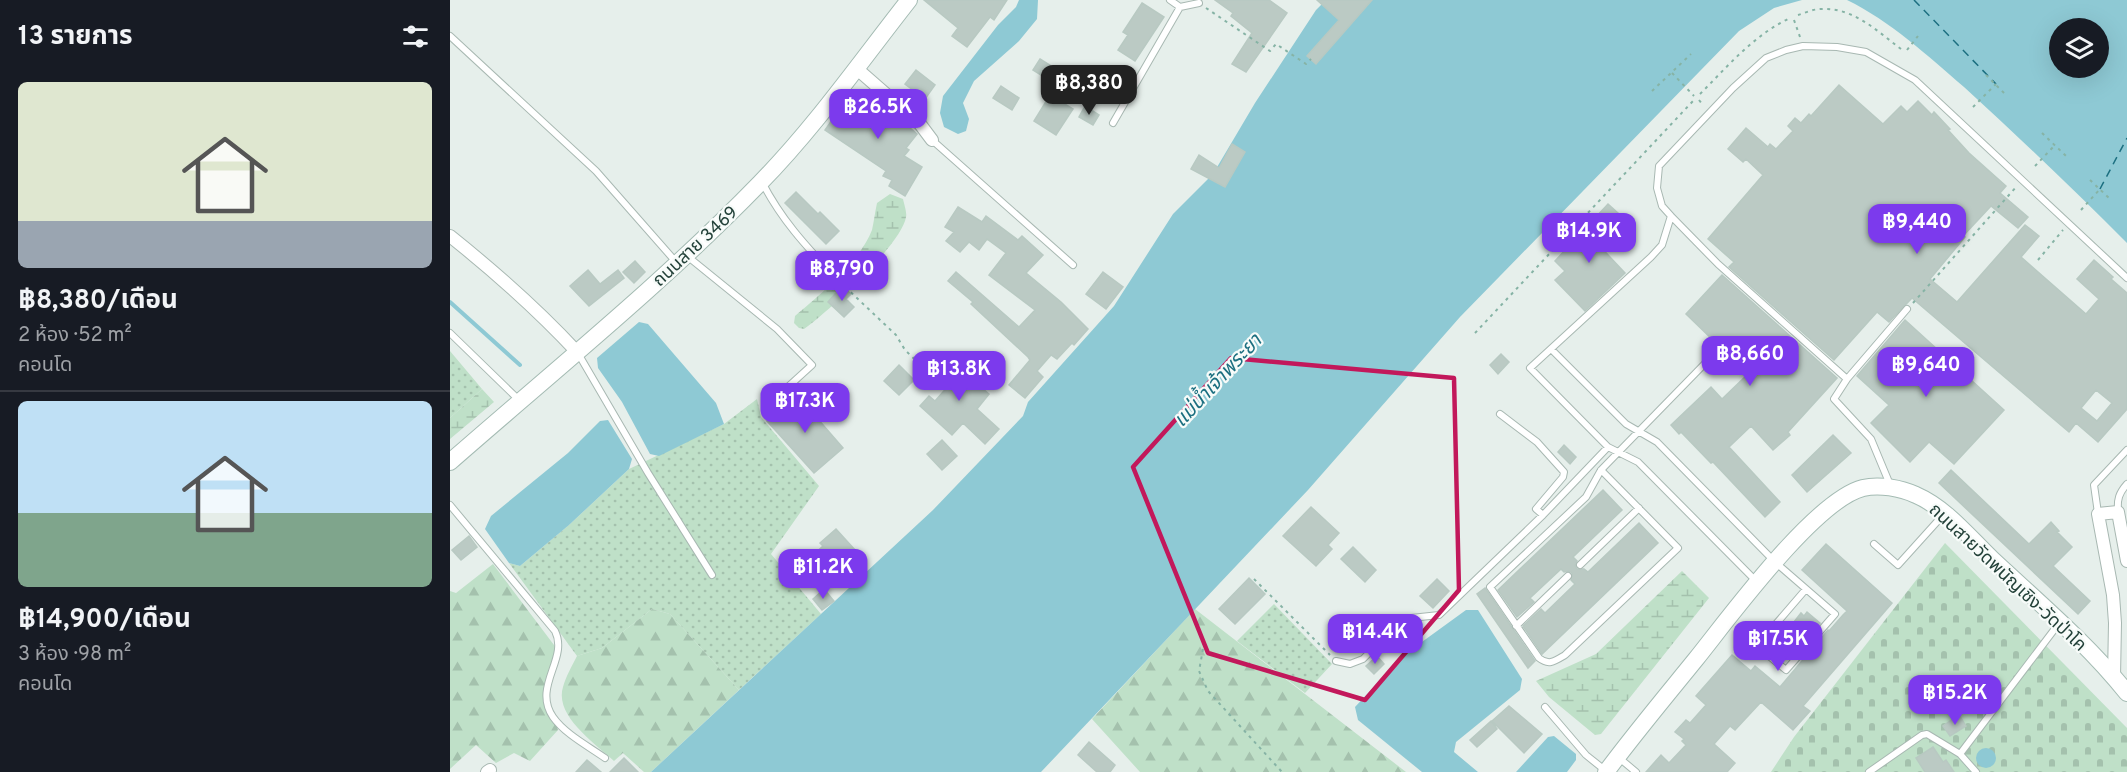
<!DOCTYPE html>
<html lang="th">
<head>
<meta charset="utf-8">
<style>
  :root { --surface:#171b24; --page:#242831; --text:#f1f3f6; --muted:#9ea1a6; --line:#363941; --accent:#7c3aed }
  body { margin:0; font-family:Overpass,"Noto Sans Thai",sans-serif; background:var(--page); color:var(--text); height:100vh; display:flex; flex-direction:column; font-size:22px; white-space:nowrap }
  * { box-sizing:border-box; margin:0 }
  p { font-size:20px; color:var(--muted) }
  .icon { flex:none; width:33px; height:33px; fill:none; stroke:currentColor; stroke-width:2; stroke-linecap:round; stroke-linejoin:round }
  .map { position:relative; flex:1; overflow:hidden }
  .panel { display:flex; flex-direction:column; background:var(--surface); width:450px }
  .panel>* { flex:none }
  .controls { position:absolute; left:1599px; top:18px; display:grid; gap:12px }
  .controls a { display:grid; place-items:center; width:60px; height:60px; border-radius:50%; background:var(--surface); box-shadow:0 6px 24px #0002; font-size:30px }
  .price { position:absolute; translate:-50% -51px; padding:0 14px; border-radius:12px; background:var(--accent); color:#fff; font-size:20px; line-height:39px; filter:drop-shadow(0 2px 3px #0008) }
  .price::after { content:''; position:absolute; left:50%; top:36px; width:18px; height:14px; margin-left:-9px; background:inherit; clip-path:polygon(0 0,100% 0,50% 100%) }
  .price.current { background:#222; color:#fff }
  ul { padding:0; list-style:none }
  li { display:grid; align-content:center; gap:12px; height:318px; padding:0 18px }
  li+li { border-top:2px solid var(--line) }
  li span { display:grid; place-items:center; height:186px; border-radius:9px; color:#555 }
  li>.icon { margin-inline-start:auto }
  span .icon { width:108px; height:108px; fill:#fffc; stroke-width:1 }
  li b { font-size:26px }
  h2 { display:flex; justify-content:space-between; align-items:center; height:72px; padding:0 18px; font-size:26px }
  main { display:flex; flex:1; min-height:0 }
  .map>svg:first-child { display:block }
</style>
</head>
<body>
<main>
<section class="panel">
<h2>13 รายการ<svg class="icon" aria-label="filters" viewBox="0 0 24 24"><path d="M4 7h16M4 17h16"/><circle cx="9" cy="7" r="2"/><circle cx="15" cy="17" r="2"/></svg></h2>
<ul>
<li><span style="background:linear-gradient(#dfe7d0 75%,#9aa5b1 0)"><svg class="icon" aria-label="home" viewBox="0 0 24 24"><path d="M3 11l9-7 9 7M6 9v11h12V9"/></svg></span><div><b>฿8,380/เดือน</b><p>2 ห้อง · 52 m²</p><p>คอนโด</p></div></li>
<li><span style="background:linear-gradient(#bfe0f5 60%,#7fa58c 0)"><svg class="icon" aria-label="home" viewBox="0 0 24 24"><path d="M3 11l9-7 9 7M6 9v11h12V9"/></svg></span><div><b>฿14,900/เดือน</b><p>3 ห้อง · 98 m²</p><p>คอนโด</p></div></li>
</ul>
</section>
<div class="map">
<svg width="1677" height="772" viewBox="0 0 1677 772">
  <defs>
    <pattern id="grass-dots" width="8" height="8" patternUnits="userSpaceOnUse" patternTransform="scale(1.5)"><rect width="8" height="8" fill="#bfe0c8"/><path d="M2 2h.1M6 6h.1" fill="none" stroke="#a4c1ad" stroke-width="1.8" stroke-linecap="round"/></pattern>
    <pattern id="forest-firs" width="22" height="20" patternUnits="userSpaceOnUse" patternTransform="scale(1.5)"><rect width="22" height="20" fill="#bfe0c8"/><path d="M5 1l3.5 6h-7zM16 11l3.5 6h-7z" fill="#a4c1ad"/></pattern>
    <pattern id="wetland-marsh" width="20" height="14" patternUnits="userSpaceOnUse" patternTransform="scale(1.5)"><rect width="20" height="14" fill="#bfe0c8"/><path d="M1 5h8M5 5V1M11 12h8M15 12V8" fill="none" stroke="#a4c1ad"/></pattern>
    <pattern id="cemetery-stones" width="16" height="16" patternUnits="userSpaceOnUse" patternTransform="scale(1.5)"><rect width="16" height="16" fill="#bfe0c8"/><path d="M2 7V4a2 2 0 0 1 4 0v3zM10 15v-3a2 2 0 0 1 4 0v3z" fill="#a4c1ad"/></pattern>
  </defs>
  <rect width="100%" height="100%" fill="#e6efeb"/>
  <path fill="url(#grass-dots)" d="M0 351 32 389 0 418Z
    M307 399 311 417 369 486 321 554 371 614 289 690 220 614 202 609 152 648 127 656 59 563 70 566 119 525 179 469 274 424Z
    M824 604 882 664 855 693 787 641Z"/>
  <path fill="url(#forest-firs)" d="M43 564 107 649 97 697 108 730 80 761 64 753 46 763 26 745 0 769V591L6 593Z
    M202 609 220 614 289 690 201 772H194L173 753 164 761C146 744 104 716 113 687 116 676 122 666 127 656L152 648Z
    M745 609 956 772H690L642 719Z"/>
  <path fill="url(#wetland-marsh)" d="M440 194 453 199C454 204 457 212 456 217 452 244 377 313 354 329L349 328 344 323 345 316C369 296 411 260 422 230 424 221 425 212 427 203Z
    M32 389 44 402 0 439V418Z
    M1232 571 1259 598 1151 734 1145 735 1099 697 1086 681 1146 654Z"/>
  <path fill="url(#cemetery-stones)" d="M1495 543 1677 728V772H1321L1344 737Z"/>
  <path fill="#8ec9d4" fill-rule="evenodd" d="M569 0H588L587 19 569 41 524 81 513 103 519 119 516 131 508 134 494 127 490 113 493 96 548 25 566 7Z
    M876 0H1352L1324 8 1289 31 1010 317 858 490 591 772H201L483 510 573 416 578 402 664 306 723 214 763 174 805 103 866 10Z
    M1397 0H1677V243C1624 190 1570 138 1514 87 1478 56 1440 21 1397 0ZM1610 28H1648V68H1610Z
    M189 322 198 324 266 403 274 424 209 456 200 454 172 402 148 368 147 358Z
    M158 420 182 459 179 469 119 525 70 566 59 563 35 529 41 516 118 453 150 421Z
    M1016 610H1028L1072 679 1070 690 1006 742 1004 752 1028 772H972L908 720 905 707 954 655Z
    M1104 736 1126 754V760L1117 772H1066L1098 737Z
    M1526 758a10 10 0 1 1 20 0a10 10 0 1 1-20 0Z"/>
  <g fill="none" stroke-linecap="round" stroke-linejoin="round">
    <path stroke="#8ec9d4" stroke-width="4" d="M0 302 70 365"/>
    <path stroke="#1c6f80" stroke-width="1.5" stroke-dasharray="8 6" stroke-linecap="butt" d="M1464 0 1546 84
      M1650 189 1677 138"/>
  </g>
  <path fill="#bbcac4" stroke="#b8c9c2" stroke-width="1.5" fill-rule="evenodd" d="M474 0H557L544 20 540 17 517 47 502 36 508 28Z
    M765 0H819L837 13 796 72 782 64 802 33 781 16 783 13Z
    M867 0H922L866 64 857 56 889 20Z
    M692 3 714 17 685 61 668 50 678 35 673 32Z
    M590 59 617 76 610 87 583 70Z
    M466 70 485 85 475 99 455 84Z
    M1389 85 1433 124 1451 106 1457 112 1468 101 1482 115 1484 112 1500 129 1498 130 1519 153 1556 186 1550 193 1578 217 1568 228 1541 206 1513 236 1515 237 1480 279 1507 302 1575 225 1589 236 1571 257 1636 314 1649 299 1627 279 1644 260 1663 277 1661 279 1677 293V409L1648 442 1626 423 1619 432 1462 298 1439 322 1427 312 1384 360 1279 267 1284 262 1258 239 1313 175 1296 159 1293 162 1278 149 1296 128 1318 147 1320 144 1326 149 1343 131 1338 126 1345 118 1351 123 1359 114 1361 116ZM1646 390 1662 403 1647 421 1631 408Z
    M551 86 569 98 562 110 543 98Z
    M421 94 467 134 456 148 459 150 454 156 472 167 455 196 439 186 442 180 433 176 436 171 375 130 396 100 407 108Z
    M600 95 623 109 606 135 584 121Z
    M635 106 649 115 643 125 629 117Z
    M782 144 795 152 775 187 741 169 749 155 769 168Z
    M346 192 368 214 370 212 389 231 376 244 335 203Z
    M1158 204 1168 213 1143 239 1175 273 1135 311 1105 280 1115 271 1105 261Z
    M508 207 532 222 536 216 568 240 572 236 593 255 576 273 611 302 638 329 624 345 622 343 607 359 601 355 587 371 593 377 575 398 559 385 580 360 578 357 521 304 523 302 498 281 506 272 569 327 585 310 539 275 556 253 537 239 529 250 519 242 510 252 496 241 504 232 495 227Z
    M185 261 195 272 184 283 173 272Z
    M138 270 150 284 168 270 174 278 139 306 120 286Z
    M653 272 673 287 656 309 636 294Z
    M1272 275 1387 378 1338 432 1340 435 1323 450 1301 426 1279 447 1330 502 1315 517 1263 462 1261 463 1231 432 1229 434 1221 425 1261 387 1272 399 1299 373 1275 351 1276 346 1274 343 1267 344 1236 314Z
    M392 286 401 294 396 299 404 307 394 317 378 302Z
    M1455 320 1554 410 1504 464 1479 442 1460 462 1421 423 1439 405 1407 376Z
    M492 354 539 394 527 409 549 429 535 444 513 423 502 435 470 406 479 396 485 401 500 384 480 366Z
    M1051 354 1059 362 1048 374 1040 365Z
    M449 365 464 380 449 395 434 381Z
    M347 395 393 448 364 473 317 421Z
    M1383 435 1401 453 1357 492 1342 475Z
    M492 440 507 456 492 470 477 454Z
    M1114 445 1126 457 1120 464 1108 452Z
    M1501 470 1579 544 1601 522 1609 531 1607 532 1622 547 1603 566 1640 601 1628 614 1489 483Z
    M1153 490 1172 510 1123 557 1127 561 1125 566 1127 569H1134L1138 572 1189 523 1208 543 1092 654 1073 626 1091 609 1095 613 1125 584 1121 580 1122 573 1119 571 1114 572 1111 569 1080 598 1084 602 1067 617 1048 590Z
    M861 507 889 533 878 545 882 549 866 566 833 536Z
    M386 529 405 550 377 574 361 557 373 546 370 543Z
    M19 536 27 547 11 560 2 550Z
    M1376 544 1442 603 1353 706 1360 711 1343 730 1311 702 1285 730 1280 726 1264 744 1285 763 1277 772H1196L1211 755 1219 763 1236 745 1232 741 1234 739 1225 732 1236 720 1240 723 1256 705 1246 696 1282 655 1301 671 1305 666 1330 687 1378 630 1379 631 1393 615 1397 611 1352 570Z
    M903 547 926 570 915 582 891 559Z
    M799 578 815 594 785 624 769 609Z
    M987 579 999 591 983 608 970 596Z
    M1035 588 1085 661 1078 668 1027 594Z
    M374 589 384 601 372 610 363 599Z
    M1357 612 1370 623 1348 649 1335 637 1346 624 1344 622 1351 613 1354 616Z
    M927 656 934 664 924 674 916 666Z
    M1059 706 1092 734 1074 753 1042 721Z
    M1509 715 1516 726 1500 736 1493 726Z
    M1041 721 1047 729 1027 747 1020 740Z
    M639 742 665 765 660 772H647L628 755Z
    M1483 747 1493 762 1496 760 1504 772H1475L1466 758Z
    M174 758 188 772H160Z
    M137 760 151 772H126Z"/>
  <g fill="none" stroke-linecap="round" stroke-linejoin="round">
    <defs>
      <path id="lane" d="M720 0 730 7 749 3
        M0 36 146 171 226 262
        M663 123 730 7
        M482 140 623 265
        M312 182C331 219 355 245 383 275
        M1221 216 1212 245 1201 257 1080 368 1158 447 1188 462 1307 582
        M237 256 327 329 362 365 318 405
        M0 333 70 401
        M1101 349 1176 424 1207 442 1325 562 1385 614 1336 670 1307 646 1356 589
        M129 355 198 473 262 575
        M1397 379 1457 309
        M1050 414 1087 442 1114 472 1113 477 1086 509 1093 515
        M1151 470 1228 548 1115 655C1105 661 1099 666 1089 658L1040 587 1136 497 1151 470 1271 347
        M1441 487 1421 439 1384 399 1397 379 1268 264 1221 216 1212 206 1207 188 1209 166 1283 88 1316 58 1336 50 1353 46 1387 47 1416 52 1465 80 1677 278
        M0 505 105 631C119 659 82 686 103 717 115 734 138 746 155 758
        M1668 512C1667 499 1669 493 1677 484
        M1648 513 1644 485 1677 450
        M1424 544 1448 565 1494 514
        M1130 565 1189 508
        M1066 626 1118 576
        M886 661 900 664 913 659 952 619 989 615 1093 515 1158 447
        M1095 707 1136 755 1156 771
        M1510 754 1610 622
        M1168 757 1186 772
        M1419 772 1472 735 1477 734 1510 754 1526 772"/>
      <path id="street" d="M406 68 470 124 482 140
        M0 236C45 272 87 309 127 352
        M1664 677 1665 623 1663 595 1648 514 1668 512 1677 561
        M37 772 40 770"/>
      <path id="secondary" d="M0 462C105 370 213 283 310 183 365 127 411 61 459 0
        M1156 772C1185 733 1216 696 1246 659 1279 618 1365 500 1413 488 1429 484 1451 488 1466 495 1496 508 1519 537 1542 559 1588 602 1638 644 1677 693"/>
    </defs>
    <use href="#lane" stroke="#a8b8b2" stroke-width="8"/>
    <use href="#street" stroke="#a8b8b2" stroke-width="14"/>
    <use href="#secondary" stroke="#a4bbb3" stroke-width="18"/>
    <path stroke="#86b3a5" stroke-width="2" stroke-dasharray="3 4.5" stroke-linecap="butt" d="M756 8 820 51 826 44 856 64 861 59
      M1348 15C1355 13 1363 9 1371 9 1403 7 1427 31 1451 49
      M1344 20 1350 37
      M1457 50 1468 36
      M1222 73 1244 96
      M1536 75 1555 94
      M1202 91 1241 54
      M1250 94C1277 67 1303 36 1338 19
      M1249 100 1253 105
      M1523 107 1546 84
      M1592 133 1616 156
      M1585 166 1605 145
      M1640 180 1660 199
      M1631 210 1650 189
      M1588 260 1613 230
      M390 282 446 335 455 350 484 378
      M1463 303 1567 186
      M1025 333 1243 101
      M804 579 880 655
      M753 649 749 671 758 691 832 772"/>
    <use href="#lane" stroke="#fff" stroke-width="6"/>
    <use href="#street" stroke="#fff" stroke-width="12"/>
    <use href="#secondary" stroke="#fff" stroke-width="16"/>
  </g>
  <path fill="none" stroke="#c2185b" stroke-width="4.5" stroke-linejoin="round" d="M781 358 1004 378 1009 590 915 700 758 653 683 467Z"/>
  <g text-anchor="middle" stroke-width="4.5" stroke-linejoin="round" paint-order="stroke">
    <g font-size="18" fill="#24423a" stroke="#f7fbf9">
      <text transform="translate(245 246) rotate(-43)" y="6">ถนนสาย 3469</text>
      <text transform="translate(1558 577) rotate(43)" y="6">ถนนสายวัดพนัญเชิง-วัดป่าโค</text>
    </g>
    <g font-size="20" font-style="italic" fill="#1c6f80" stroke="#f7fbf9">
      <text transform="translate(767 380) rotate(-47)" y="7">แม่น้ำเจ้าพระยา</text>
    </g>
  </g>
</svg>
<div class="controls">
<a><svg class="icon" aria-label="layers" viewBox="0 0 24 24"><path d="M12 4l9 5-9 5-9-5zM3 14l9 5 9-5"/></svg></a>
</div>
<b class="price current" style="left:639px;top:116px">฿8,380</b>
<b class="price" style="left:428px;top:140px">฿26.5K</b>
<b class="price" style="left:1467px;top:255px">฿9,440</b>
<b class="price" style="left:1139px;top:264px">฿14.9K</b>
<b class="price" style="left:392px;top:302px">฿8,790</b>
<b class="price" style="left:1300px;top:387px">฿8,660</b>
<b class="price" style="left:1476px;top:398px">฿9,640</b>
<b class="price" style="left:509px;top:402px">฿13.8K</b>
<b class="price" style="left:355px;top:434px">฿17.3K</b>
<b class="price" style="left:373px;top:600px">฿11.2K</b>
<b class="price" style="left:925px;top:665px">฿14.4K</b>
<b class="price" style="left:1328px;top:672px">฿17.5K</b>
<b class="price" style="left:1505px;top:726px">฿15.2K</b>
</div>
</main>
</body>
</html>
